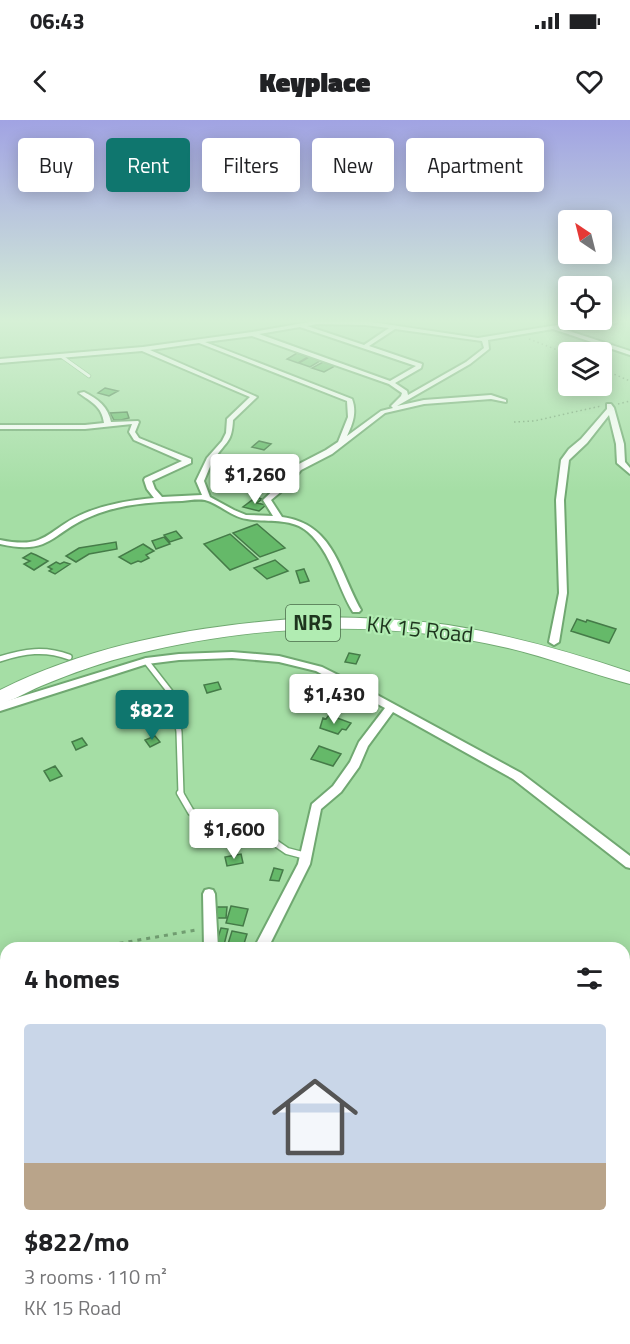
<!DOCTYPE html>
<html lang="en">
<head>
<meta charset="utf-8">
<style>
  :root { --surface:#fff; --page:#f6f6f6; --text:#202124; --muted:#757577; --accent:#0f766e }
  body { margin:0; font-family:"Titillium Web",sans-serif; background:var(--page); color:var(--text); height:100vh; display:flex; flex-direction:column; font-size:22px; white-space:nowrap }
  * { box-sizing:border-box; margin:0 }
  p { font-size:20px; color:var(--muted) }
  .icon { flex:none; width:33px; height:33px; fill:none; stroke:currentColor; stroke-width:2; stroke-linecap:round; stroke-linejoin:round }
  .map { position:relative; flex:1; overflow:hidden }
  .drawer { position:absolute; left:0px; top:822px; width:630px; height:402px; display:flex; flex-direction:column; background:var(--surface); border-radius:18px 18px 0 0; box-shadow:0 3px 15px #0003 }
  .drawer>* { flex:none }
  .hud { position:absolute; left:18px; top:18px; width:594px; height:54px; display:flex; gap:12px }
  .needle { width:39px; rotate:325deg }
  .buttons { position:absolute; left:558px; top:90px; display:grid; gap:12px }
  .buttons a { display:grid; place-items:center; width:54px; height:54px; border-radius:6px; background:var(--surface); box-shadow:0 3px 15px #0003; font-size:30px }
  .price { position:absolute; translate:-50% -51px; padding:0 14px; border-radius:6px; background:#fff; color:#222; font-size:20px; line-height:39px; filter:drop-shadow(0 2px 3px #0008) }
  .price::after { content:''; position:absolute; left:50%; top:36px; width:18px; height:14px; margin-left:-9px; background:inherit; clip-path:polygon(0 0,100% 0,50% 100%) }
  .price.on { background:var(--accent); color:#fff }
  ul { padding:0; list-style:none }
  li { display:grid; align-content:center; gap:12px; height:318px; padding:0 24px }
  li span { display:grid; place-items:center; height:186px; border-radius:6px; color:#555 }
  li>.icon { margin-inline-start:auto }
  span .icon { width:108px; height:108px; fill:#fffc; stroke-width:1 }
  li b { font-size:26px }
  h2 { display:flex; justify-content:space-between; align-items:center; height:72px; padding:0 24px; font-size:26px }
  .chip { padding:0 21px; border-radius:6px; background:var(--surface); box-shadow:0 3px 15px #0003; font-size:21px; line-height:54px }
  .chip.on { background:var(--accent); color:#fff }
  .status { display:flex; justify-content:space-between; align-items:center; height:42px; padding:0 30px; background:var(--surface); direction:ltr }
  .status svg { height:16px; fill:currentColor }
  header { display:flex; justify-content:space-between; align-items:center; height:78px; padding:0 24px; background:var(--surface); font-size:27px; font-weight:800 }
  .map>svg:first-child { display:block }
</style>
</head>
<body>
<div class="status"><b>06:43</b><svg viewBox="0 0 49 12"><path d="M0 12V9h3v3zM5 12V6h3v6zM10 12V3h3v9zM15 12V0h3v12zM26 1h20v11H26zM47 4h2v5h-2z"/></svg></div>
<header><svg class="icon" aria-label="back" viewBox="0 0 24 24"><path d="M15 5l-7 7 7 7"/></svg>Keyplace<svg class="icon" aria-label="heart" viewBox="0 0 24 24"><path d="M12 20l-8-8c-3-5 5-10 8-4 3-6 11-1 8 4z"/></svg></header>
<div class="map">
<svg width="630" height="1224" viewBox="0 0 630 1224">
  <rect width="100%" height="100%" fill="#a5dea5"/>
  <path fill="#65b969" stroke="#457b48" stroke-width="1.5" d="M297 233 308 237 298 243 287 239Z
    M309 237 320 241 310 247 299 243Z
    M323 242 335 246 324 252 312 248Z
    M105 268 118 271 109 276 98 273Z
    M127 292 129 298 121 300H114L110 293Z
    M259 321 271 324 264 330 252 327Z
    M256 377 262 379 257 383 266 385 259 391 243 387Z
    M257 404 285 428 260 437 233 413Z
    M176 411 182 418 170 422 164 415Z
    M230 414 258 439 230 450 204 424Z
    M164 417 170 424 156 429 152 421Z
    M116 422 117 429 89 434 76 442 66 436 79 428Z
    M143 424 154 431 146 435 149 438 141 442 138 441 131 444 119 437Z
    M31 433 36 435 48 441 34 450 24 444 30 441 23 438Z
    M275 440 288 451 267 459 254 448Z
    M56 442 60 444 64 442 70 444 55 454 49 451 52 449 48 447Z
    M304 449 309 461 300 463 296 451Z
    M577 499 586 502 587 500 616 509 609 523 571 511Z
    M349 533 360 535 356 544 345 542Z
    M218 562 221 569 207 573 204 565Z
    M329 595 351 603 346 610 342 609 338 614 320 608 323 598 326 599Z
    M155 616 160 622 150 627 145 620Z
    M82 618 87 625 76 630 72 622Z
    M319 626 341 634 333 646 311 639Z
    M55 646 62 656 50 661 44 651Z
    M241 734 243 743 227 746 225 737Z
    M274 748 283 750 279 761 270 760Z
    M231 786 248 789 243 806 226 803Z
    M217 787H227L226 798H216Z
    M221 808 228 809 224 825 216 824Z
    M232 811 247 814 243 827 228 824Z"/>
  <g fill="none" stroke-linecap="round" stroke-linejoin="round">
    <defs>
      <path id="lane-far2" d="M61 236 89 256"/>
      <path id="lane-far1" d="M0 539C24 531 45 528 69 537
        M146 541 174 577 179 612 181 674"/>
      <path id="lane" d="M180 673 191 692 223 705 248 704 287 731 306 736"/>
      <path id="street" d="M315 201H365L478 218 582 201H619L616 203 582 205 560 208 630 231V235L553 209 488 220 489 229 470 244 397 286 424 280 491 275 506 280V282L491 279 424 284 385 293 332 334 301 350 288 366 271 380 282 397C334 404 339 451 361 490L359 492H353C337 466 332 433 308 412 291 397 267 403 247 399 231 397 220 384 205 380 198 379 190 380 182 381 152 382 120 384 92 396 51 412 52 436 0 424V420C49 430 46 409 85 393 107 384 131 380 154 378L147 369 144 360 145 358 182 341 134 320 129 312 132 304 85 309H0V305H85L104 303C102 286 91 282 79 273L84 272C98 279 108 287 111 302L138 301 139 302 135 312 139 318 191 339V343L152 361 155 369 162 377 202 375 196 361 207 338 222 321 226 313 227 299 250 277 142 231 0 243V239L143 227 252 212ZM317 204 365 205 389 208 364 225 307 206ZM300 207 416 246 390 261 259 214ZM395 209 482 221 484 228 466 242 408 275 407 271 395 263 421 248 422 244 369 226ZM252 216 389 264 402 273 401 276 391 286 393 288 381 291 347 316C353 303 357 292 352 279L205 222ZM199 223 347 281 348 297 338 322 326 330 295 346 282 362 263 380 273 396 246 395 234 390 210 377 204 361C207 354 210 345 215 338 226 321 232 323 233 300L257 277 150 230Z
        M607 284H611L614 288 624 324 625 342 630 348V354L617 343 616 324 609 295 587 323 569 340 564 380 567 473 559 522 554 525 549 522 559 473 556 380 561 340 569 329 581 319 607 289Z
        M232 532 279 536 322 547 368 570 521 653 630 736V748L626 747 513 659 393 592 368 626 359 647 341 672 321 689 310 744 268 828H254L298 744 312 684 333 666 350 642 359 622 385 588 316 551 279 542 232 538 179 540 147 544 0 591V583L146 538 179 534Z
        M209 769 213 770 215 774 218 828H204L203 774 205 770Z
        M0 1010H6V1026H0Z
        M630 1154V1181L624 1184V1156Z
        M624 1190 630 1192V1210L624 1208Z"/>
      <path id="highway" d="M324 497C365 498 407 499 448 505 510 515 570 532 630 552V564C589 553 550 538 508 528 385 499 258 504 136 534 103 542 72 553 41 566 27 572 14 580 0 584V570C100 520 214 503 324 497Z"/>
    </defs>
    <use href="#lane-far2" stroke="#70a871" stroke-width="4.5"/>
    <use href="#lane-far1" stroke="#70a871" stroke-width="8"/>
    <use href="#lane" stroke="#70a871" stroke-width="9"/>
    <use href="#street" stroke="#70a871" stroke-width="4"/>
    <use href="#highway" stroke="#70a871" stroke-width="2"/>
    <path stroke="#729f72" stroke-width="1.5" stroke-dasharray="1.5 3" stroke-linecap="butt" d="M529 219 568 234
      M602 249 630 261
      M618 284 630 281
      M514 302 534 301 601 286"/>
    <path stroke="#729f72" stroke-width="3" stroke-dasharray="4 5" stroke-linecap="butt" d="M93 828 196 810
      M0 878 6 874"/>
    <use href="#lane-far2" stroke="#fff" stroke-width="3"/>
    <use href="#lane-far1" stroke="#fff" stroke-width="5"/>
    <use href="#lane" stroke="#fff" stroke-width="6"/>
    <use href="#street" fill="#fff" fill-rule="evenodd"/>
    <use href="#highway" fill="#fff" fill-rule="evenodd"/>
  </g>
  <linearGradient id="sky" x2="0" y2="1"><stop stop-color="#a1a3e3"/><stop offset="0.54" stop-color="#d6f0d6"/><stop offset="1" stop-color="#d6f0d6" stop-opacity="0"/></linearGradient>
  <rect width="630" height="372" fill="url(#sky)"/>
  <g text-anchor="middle" stroke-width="4.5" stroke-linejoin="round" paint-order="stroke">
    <rect fill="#b1ecb2" stroke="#4a6c4a" stroke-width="1.5" x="286" y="485" width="54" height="36" rx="4.5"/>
    <g font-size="21" font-weight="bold" fill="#1e351e">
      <text x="313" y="510">NR5</text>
    </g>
    <g font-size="22" fill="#1e351e" stroke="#b1ecb2">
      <text transform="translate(420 509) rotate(6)" y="8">KK 15 Road</text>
    </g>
  </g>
</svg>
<div class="buttons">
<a><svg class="needle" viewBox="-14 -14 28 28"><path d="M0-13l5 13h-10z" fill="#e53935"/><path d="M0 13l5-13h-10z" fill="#757577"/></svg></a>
<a><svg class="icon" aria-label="locate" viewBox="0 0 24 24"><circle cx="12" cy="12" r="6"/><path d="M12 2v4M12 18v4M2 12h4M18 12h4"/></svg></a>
<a><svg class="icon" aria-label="layers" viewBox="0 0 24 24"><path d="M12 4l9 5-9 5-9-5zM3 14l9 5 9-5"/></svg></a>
</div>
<b class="price" style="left:255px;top:385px">$1,260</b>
<b class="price" style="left:334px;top:605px">$1,430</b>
<b class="price on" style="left:152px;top:621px">$822</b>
<b class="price" style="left:234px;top:740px">$1,600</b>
<div class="hud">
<a class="chip">Buy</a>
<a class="chip on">Rent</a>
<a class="chip">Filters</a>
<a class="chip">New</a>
<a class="chip">Apartment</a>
</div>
<section class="drawer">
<h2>4 homes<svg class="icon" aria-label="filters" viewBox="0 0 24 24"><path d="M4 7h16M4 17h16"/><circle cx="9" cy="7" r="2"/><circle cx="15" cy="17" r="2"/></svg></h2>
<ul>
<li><span style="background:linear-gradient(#c9d6e8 75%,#b9a48a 0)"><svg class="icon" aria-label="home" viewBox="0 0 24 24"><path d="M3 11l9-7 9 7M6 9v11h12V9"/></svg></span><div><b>$822/mo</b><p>3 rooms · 110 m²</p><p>KK 15 Road</p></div></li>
</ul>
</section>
</div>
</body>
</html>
